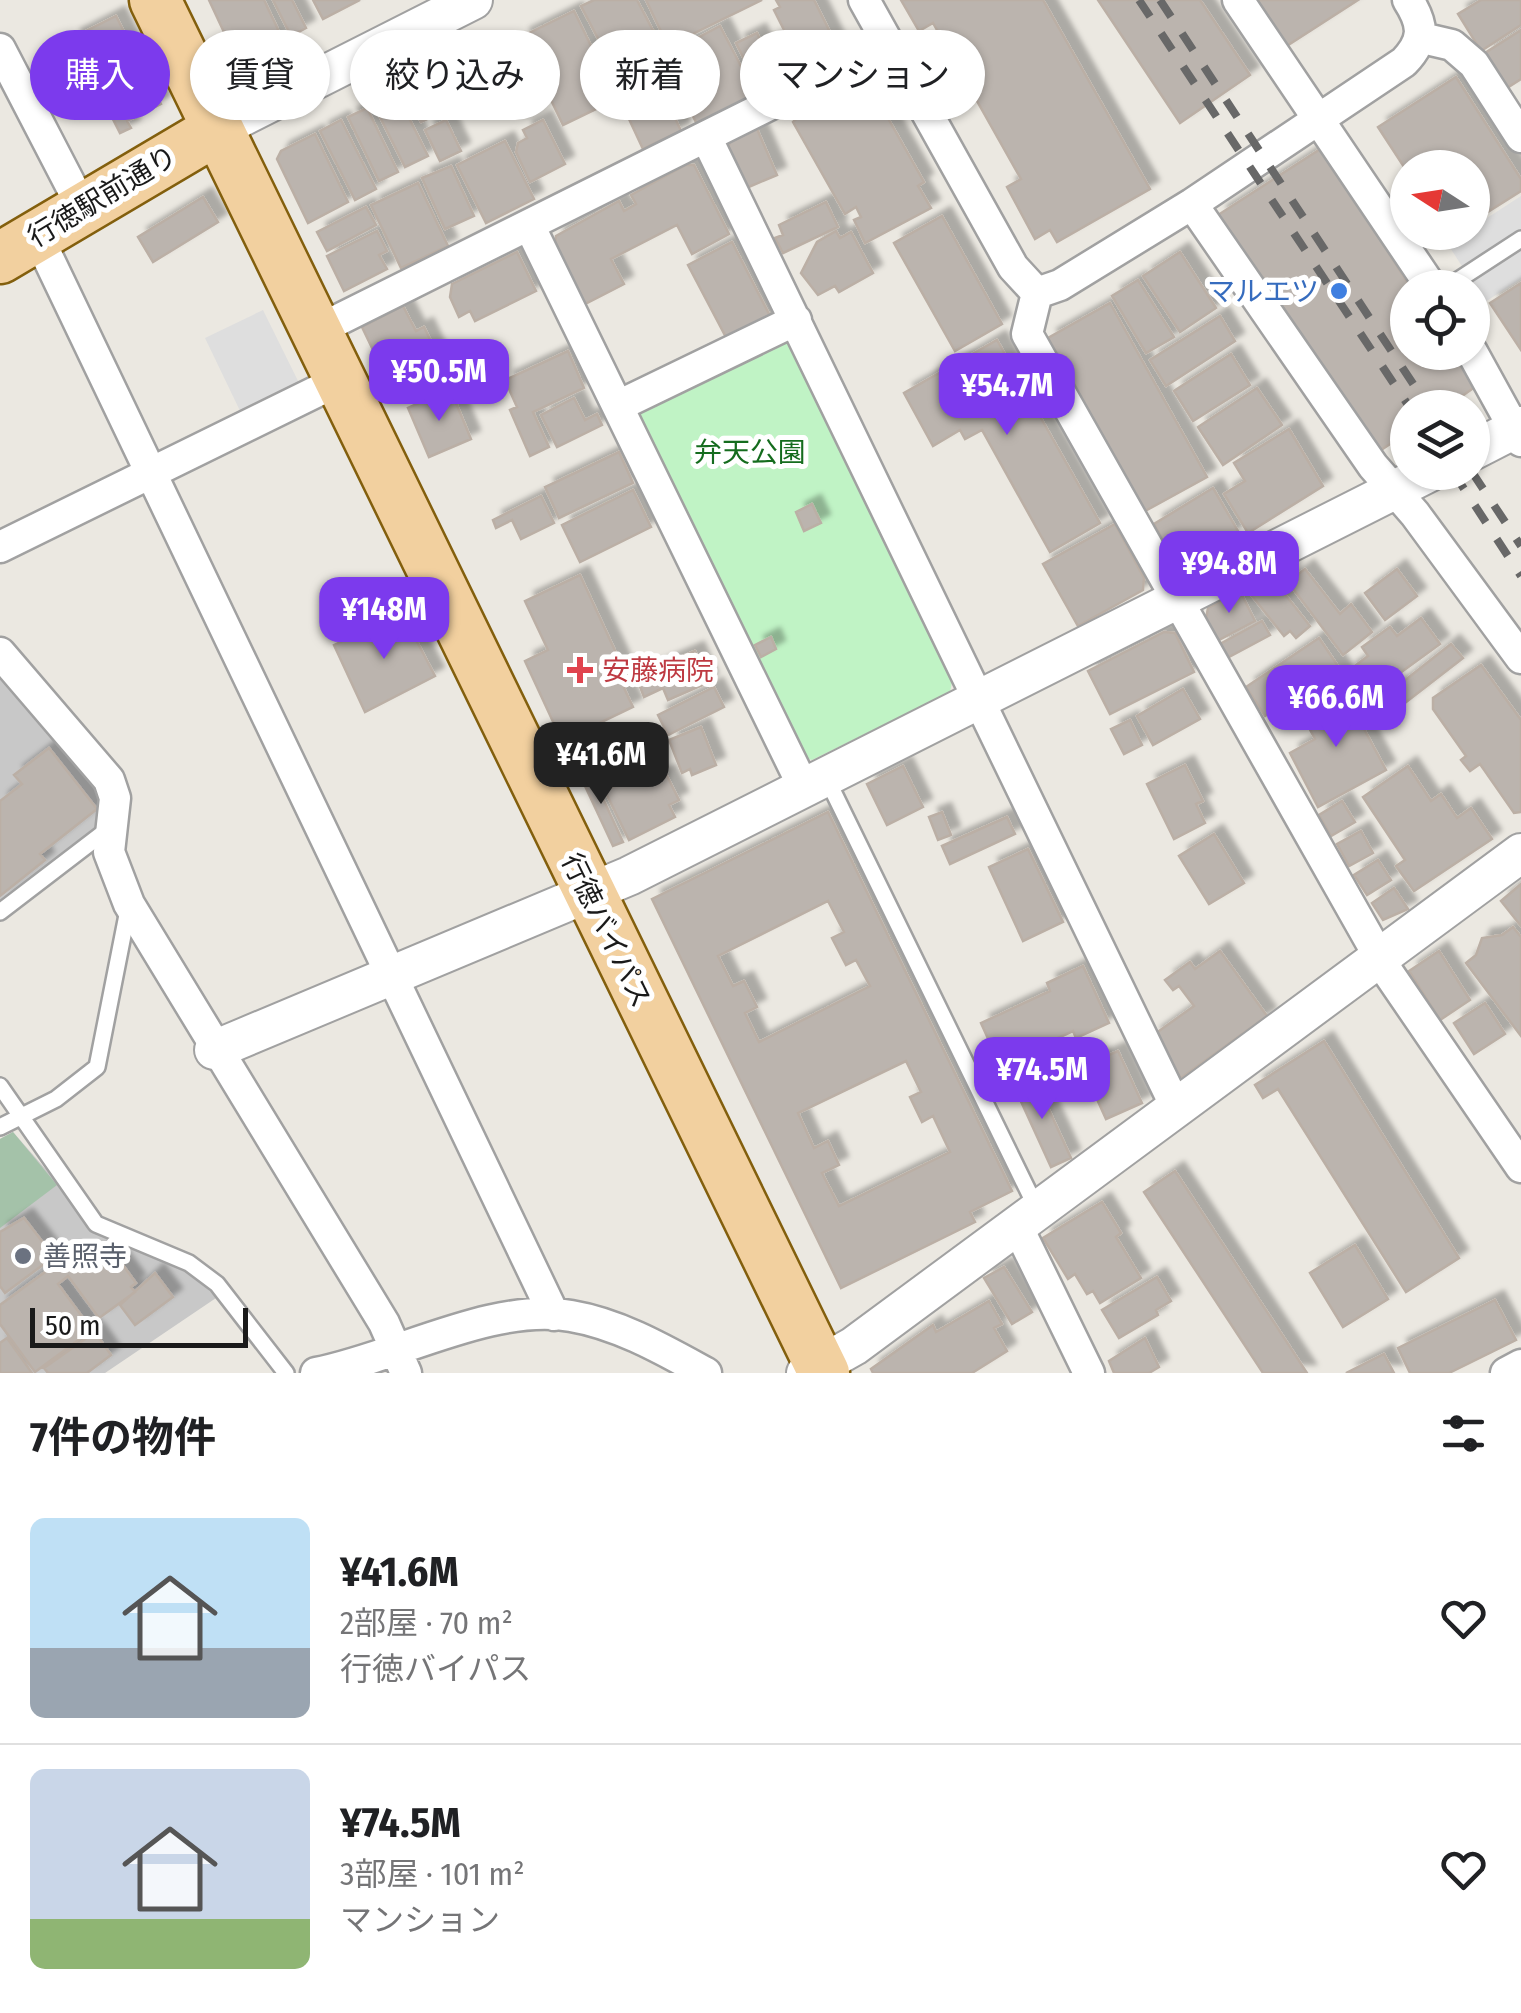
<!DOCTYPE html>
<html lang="ja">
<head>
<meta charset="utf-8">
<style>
  :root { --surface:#fff; --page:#f2f2f2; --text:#202124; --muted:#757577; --line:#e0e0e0; --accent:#7c3aed }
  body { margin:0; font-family:"Fira Sans Condensed","Noto Sans JP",sans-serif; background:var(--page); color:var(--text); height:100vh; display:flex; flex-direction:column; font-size:38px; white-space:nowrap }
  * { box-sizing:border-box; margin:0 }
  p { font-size:32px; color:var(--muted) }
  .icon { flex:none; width:55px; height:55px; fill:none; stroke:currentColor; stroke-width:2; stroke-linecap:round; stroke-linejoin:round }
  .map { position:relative; height:1373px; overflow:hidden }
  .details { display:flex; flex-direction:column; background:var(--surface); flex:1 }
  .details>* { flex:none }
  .top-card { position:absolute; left:30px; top:30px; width:1000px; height:90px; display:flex; gap:20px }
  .needle { width:65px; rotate:282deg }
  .controls { position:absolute; left:1390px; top:150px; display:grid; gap:20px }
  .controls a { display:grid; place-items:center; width:100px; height:100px; border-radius:50%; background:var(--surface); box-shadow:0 2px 8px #0004; font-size:50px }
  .scale { position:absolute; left:30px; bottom:25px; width:218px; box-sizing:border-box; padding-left:10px; border:5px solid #1a1a1a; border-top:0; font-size:28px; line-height:35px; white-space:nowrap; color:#1a1a1a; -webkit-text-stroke:8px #fff; paint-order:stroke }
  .price { position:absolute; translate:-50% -85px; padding:0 22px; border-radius:20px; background:var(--accent); color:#fff; font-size:32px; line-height:65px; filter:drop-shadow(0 2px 5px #0008) }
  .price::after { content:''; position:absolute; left:50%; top:60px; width:30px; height:22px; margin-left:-15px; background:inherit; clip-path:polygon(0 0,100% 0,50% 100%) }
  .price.selected { background:#222; color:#fff }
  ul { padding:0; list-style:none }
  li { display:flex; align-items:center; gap:30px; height:250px; padding:0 30px }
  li+li { border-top:2px solid var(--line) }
  li span { display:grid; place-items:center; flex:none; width:280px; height:200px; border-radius:15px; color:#555 }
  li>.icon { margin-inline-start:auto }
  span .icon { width:120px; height:120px; fill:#fffc; stroke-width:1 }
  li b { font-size:42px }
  h2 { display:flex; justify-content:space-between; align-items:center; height:120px; padding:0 30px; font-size:42px }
  .chip { padding:0 35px; border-radius:45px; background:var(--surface); box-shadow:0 2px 8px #0004; font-size:35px; line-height:90px }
  .chip.selected { background:var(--accent); color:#fff }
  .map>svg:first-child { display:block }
</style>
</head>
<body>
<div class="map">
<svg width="1521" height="1373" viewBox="0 0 1521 1373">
  <defs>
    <filter id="shadow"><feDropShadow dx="9" dy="-9" stdDeviation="2.5" flood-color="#0004"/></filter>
  </defs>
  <rect width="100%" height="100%" fill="#ebe8e1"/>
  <path fill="#c8c8c8" d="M0 676 102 797 98 827 0 901Z
    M13 1132 104 1236 194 1274 216 1298 105 1373H0V1139Z"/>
  <path fill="#a4c2a9" d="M13 1132 57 1185 0 1228V1139Z"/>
  <path fill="#c0f3c5" d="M781 340 796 346 953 677 950 692 812 760 801 756 639 420 643 406Z"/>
  <path fill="#dedede" d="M1521 196V279L1485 302 1447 243 1472 232 1473 227Z
    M263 310 300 385 242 415 205 338Z"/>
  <path fill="#bbb4ae" stroke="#bbafa5" stroke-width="2.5" fill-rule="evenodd" filter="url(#shadow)" d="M209 0H264L282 38 237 60Z
    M273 0H292L306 28 291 36Z
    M313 0H360L323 19Z
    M594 0H637L660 44 614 69 581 6Z
    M646 0H762L668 46Z
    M776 0H814L838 48 758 87 736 43 757 33 763 46 786 34 774 10 780 7Z
    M901 0H1043L1150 189 1057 242 1050 230 1035 239 1007 187 1021 179 933 23 919 31Z
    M1098 0H1200L1250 75 1180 123Z
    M1251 0H1358L1282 49Z
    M1481 0H1521V25L1481 51 1458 14Z
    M574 11 617 99 563 125 521 37Z
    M116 16 161 104 127 121 131 128 120 133 72 38Z
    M720 26 756 95 698 126 662 57Z
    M1521 30V79L1507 88 1485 53Z
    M648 60 681 131 643 149 610 78Z
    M1456 77 1521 179V191L1472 222V168H1408V173L1378 127Z
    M857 81 860 87 868 83 924 182 918 186 931 208 865 243 854 220 861 217 856 207 845 214 793 122 823 94Z
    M426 84 440 113 421 122 407 93Z
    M396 92 428 156 405 167 373 103Z
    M367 108 398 172 379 181 348 117Z
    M341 120 376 189 355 200 320 131Z
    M446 120 461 151 440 161 425 130Z
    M543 120 565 164 530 182 516 152 518 143 527 138 523 130Z
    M757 129 777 175 744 189 727 149 731 141Z
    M315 134 348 202 308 223 277 159 281 151Z
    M505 141 534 199 486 223 457 165Z
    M1322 148 1411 288 1408 352H1453L1475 387 1445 408H1408V432L1381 450 1323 372 1218 215Z
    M686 165H694L729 234 692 254 677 225 611 259 624 284 585 304 555 244 556 236 619 201 624 211 636 204 631 195Z
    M451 166 474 216 445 229 422 178Z
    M418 183 448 246 401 268 371 205Z
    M203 197 218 222 153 262 138 237Z
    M826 202 838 227 783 253 775 238 783 235 779 225Z
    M366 207 376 225 327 251 317 232Z
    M942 216 1002 324 955 351 894 243Z
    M377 231 387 251 379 255 387 269 344 291 327 256Z
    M836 231 840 238 851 232 873 273 839 292 835 286 818 295 801 273 817 242Z
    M732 242 771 318 728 341 688 265Z
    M517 252 536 291 475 321 470 311 459 317 450 297 452 284Z
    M1180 252 1216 308 1180 332 1143 276Z
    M1138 280 1174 337 1146 353 1112 296Z
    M1521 283V350L1490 303Z
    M1110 303 1207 477 1145 511 1048 338Z
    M403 306 416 331 424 327 437 354 387 379 362 327Z
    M1220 316 1235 341 1166 386 1150 360Z
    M997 340 1100 523 1050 552 982 430 965 439 960 430 933 446 904 393Z
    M568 351 584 388 533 412 549 447 530 456 510 410 517 407 505 380Z
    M1231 354 1250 385 1193 421 1174 391Z
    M1257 388 1282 425 1223 465 1198 427Z
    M439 394 456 403 471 439 429 457 408 408Z
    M574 398 585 420 597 414 602 425 557 447 541 415Z
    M1289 429 1323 486 1248 533 1224 494 1245 481 1234 463Z
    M619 452 633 483 559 518 545 487Z
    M1213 488 1238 531 1178 566 1154 524Z
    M633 490 651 527 580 562 562 525Z
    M541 496 554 523 521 539 512 520 496 528 493 520Z
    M812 504 821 523 804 531 796 512Z
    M1115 524 1144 578 1143 590 1078 626 1043 564Z
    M1305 569 1340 614 1351 604 1372 632 1343 655 1288 582Z
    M1397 569 1417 596 1385 620 1365 593Z
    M580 575 630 683 624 688 633 707 562 741 525 661 548 650 525 601Z
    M1273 579 1310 626 1296 638 1290 631 1284 636 1252 596Z
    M1240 591 1255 621 1217 641 1206 619 1208 608Z
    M402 613 435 676 365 712 334 645Z
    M1421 618 1440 644 1367 697 1348 671 1368 656 1362 647 1390 627 1397 636Z
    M1262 621 1270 635 1227 658 1220 644Z
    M1164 632 1175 633 1194 672 1110 714 1088 671Z
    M771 637 776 649 761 657 755 645Z
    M1319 638 1346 678 1336 685 1329 673 1265 716 1246 687Z
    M1451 644 1463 658 1401 706 1390 692Z
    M695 651 709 682 668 700 663 688 644 697 636 676Z
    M1481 665 1521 720V812L1514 813 1480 764 1470 771 1461 760 1466 756 1433 709V698Z
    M714 687 724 707 668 735 658 715Z
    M1342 688 1386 770 1318 807 1290 753 1315 739 1300 711Z
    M1183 689 1200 719 1153 745 1137 716Z
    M1130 720 1142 745 1124 754 1111 729Z
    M701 727 716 765 692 775 690 769 682 773 669 740Z
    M49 748 97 809 40 854 45 860 0 896V801L22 784 14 775Z
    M1185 765 1203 801 1196 804 1205 823 1174 839 1147 784Z
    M903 766 923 807 887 825 867 784Z
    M1408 766 1431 801 1441 794 1457 818 1471 808 1492 839 1414 891 1396 866 1405 860 1363 797Z
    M589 768 623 842 613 846 579 773Z
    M650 769 655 779 666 774 679 800 669 805 675 817 629 840 605 791Z
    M1342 801 1355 822 1331 836 1319 815Z
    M828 812 1012 1191 970 1212 975 1222 841 1288 652 899ZM828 901 844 932 832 938 846 965 856 960 870 986 759 1042 745 1013 757 1007 744 981 733 986 718 956ZM906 1061 921 1092 910 1097 922 1122 933 1116 950 1152 839 1206 822 1173 839 1165 828 1141 814 1148 798 1113Z
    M942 812 951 835 938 840 929 817Z
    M1007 817 1015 834 950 864 942 846Z
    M1361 831 1373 853 1349 866 1337 844Z
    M1214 834 1244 883 1209 904 1179 856Z
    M1028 849 1063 922 1023 941 989 867Z
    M1378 860 1391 880 1367 895 1354 875Z
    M1521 884V926L1501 901Z
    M1394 888 1408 909 1383 920 1372 903Z
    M1513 927 1521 937V1036L1466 963 1476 955 1482 938 1502 935Z
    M1220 951 1267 1016 1181 1078 1152 1036 1194 1006 1179 986 1173 990 1165 980 1190 962 1195 969Z
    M1439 951 1470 1000 1440 1020 1409 971Z
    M1083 966 1109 1023 1076 1038 1073 1031 1000 1065 981 1023 1050 991 1047 983Z
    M1485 1003 1505 1034 1474 1054 1454 1023Z
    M1324 1041 1459 1258 1406 1292 1278 1089 1263 1098 1255 1085Z
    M1091 1051 1095 1061 1118 1051 1142 1103 1106 1119 1078 1057Z
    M1034 1077 1071 1158 1051 1167 1014 1086Z
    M1175 1171 1307 1373H1263L1144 1192Z
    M1102 1202 1121 1233 1116 1237 1141 1278 1100 1303 1093 1291 1087 1294 1075 1274 1068 1279 1043 1238Z
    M24 1218 51 1253 41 1260 44 1264 5 1293 0 1286V1232Z
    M1355 1245 1388 1299 1343 1327 1310 1273Z
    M109 1246 136 1283 131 1287 135 1292 99 1318 68 1276 58 1284 92 1330 35 1372 0 1324V1305L71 1253 81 1266Z
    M1004 1267 1032 1312 1012 1324 984 1278Z
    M155 1273 173 1297 135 1325 120 1305Z
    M1157 1277 1171 1301 1156 1310 1158 1315 1119 1338 1102 1310Z
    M1495 1300 1516 1340 1449 1373H1410L1398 1348Z
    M989 1301 1002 1324 994 1328 1007 1351 972 1373H873L871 1369 933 1325 936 1332Z
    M95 1332 111 1355 87 1373H48L44 1368Z
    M7 1338 32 1373H0V1343Z
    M1145 1338 1159 1367 1149 1373H1114L1109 1361Z
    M1384 1354 1394 1373H1346Z"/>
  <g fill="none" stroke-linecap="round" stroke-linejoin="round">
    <defs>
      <path id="service" d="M1446 288 1521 239
        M826 777 1037 1209
        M0 912 111 827
        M0 1086 96 1224 189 1263 217 1284 286 1373
        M0 1127 56 1099 97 1067 128 910"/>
      <path id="minor" d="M864 0 1013 267 1037 293 1060 285 1192 204 1404 62C1425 40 1424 25 1408 0
        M1238 0 1432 288
        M1422 38 1452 45 1474 64 1521 137
        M0 49 82 207
        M706 137 1176 1107
        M1192 204 1373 466 1415 514 1521 658
        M529 225 804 788
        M37 235 554 1315
        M1037 293 1027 334 1389 974 1521 1167
        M318 330 889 45
        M1472 352 1521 441
        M618 406 796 320
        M0 547 342 379
        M0 653 109 780 115 798 109 852 129 904 384 1323 406 1373
        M1017 1226 1089 1373
        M316 1373C395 1358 492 1302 571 1316 619 1324 664 1350 706 1373
        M1506 1373 1521 1365"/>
      <path id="tertiary" d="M218 129 473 0
        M1472 451 1521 426
        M214 1050 629 876 1430 472
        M806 1373 854 1346 1521 853"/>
      <path id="primary" d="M155 0 824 1373
        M0 258 218 129"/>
    </defs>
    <use href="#service" stroke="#a1a1a1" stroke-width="20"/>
    <use href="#minor" stroke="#a1a1a1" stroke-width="35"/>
    <use href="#tertiary" stroke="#a1a1a1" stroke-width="42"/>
    <use href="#primary" stroke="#835f0d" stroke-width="55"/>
    <use href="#service" stroke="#fff" stroke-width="15"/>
    <use href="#minor" stroke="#fff" stroke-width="30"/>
    <use href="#tertiary" stroke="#fff" stroke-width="38"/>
    <use href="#primary" stroke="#f2d09f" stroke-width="50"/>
    <path stroke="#686868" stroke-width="8" stroke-dasharray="20 20" stroke-linecap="butt" d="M1139 0 1410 408
      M1160 0 1429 408
      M1453 472 1521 576
      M1472 472 1521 546"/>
  </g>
  <circle fill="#3f7fe0" stroke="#fff" stroke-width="4" cx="1339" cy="291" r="10"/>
  <path fill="#e0444e" stroke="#fff" stroke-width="4" d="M575 655h10v10h10v10h-10v10h-10v-10h-10v-10h10z"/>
  <circle fill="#6b7280" stroke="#fff" stroke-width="4" cx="23" cy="1256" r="10"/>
  <g text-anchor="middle" stroke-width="10" stroke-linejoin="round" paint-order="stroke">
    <g font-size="28" fill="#1a1a1a" stroke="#fff">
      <text transform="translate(102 196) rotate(-31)" y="10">行徳駅前通り</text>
      <text transform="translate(607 930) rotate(64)" y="10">行徳バイパス</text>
    </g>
    <g font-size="28" fill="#366cbe" stroke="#fff" text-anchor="end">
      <text x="1319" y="301">マルエツ</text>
    </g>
    <g font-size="28" fill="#156c1e" stroke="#fff">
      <text x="750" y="462">弁天公園</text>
    </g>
    <g font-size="28" fill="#be3a42" stroke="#fff" text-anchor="start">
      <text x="602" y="680">安藤病院</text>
    </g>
    <g font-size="28" fill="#5b616d" stroke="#fff" text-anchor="start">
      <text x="43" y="1266">善照寺</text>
    </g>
  </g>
</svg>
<div class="controls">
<a><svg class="needle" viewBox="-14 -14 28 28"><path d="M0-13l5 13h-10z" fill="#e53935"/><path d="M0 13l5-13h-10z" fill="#757577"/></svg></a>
<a><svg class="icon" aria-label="locate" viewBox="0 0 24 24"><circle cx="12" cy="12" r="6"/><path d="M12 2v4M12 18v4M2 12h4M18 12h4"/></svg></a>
<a><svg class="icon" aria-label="layers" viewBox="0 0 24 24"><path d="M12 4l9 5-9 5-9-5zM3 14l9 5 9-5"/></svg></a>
</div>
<div class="scale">50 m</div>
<b class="price" style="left:439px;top:424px">¥50.5M</b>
<b class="price" style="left:1007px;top:438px">¥54.7M</b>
<b class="price" style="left:1229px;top:616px">¥94.8M</b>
<b class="price" style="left:384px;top:662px">¥148M</b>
<b class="price" style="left:1336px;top:750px">¥66.6M</b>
<b class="price selected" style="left:601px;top:807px">¥41.6M</b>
<b class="price" style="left:1042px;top:1122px">¥74.5M</b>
<div class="top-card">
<a class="chip selected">購入</a>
<a class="chip">賃貸</a>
<a class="chip">絞り込み</a>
<a class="chip">新着</a>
<a class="chip">マンション</a>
</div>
</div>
<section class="details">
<h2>7件の物件<svg class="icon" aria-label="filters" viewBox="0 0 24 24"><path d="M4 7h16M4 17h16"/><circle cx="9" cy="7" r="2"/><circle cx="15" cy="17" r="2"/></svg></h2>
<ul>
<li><span style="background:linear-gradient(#bfe0f5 65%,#9aa5b1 0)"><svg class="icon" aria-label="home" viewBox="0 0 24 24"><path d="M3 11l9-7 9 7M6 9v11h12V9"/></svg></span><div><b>¥41.6M</b><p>2部屋 · 70 m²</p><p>行徳バイパス</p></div><svg class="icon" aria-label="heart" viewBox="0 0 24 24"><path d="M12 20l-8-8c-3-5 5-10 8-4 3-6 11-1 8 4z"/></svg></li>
<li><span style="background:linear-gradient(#c9d6e8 75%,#8fb573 0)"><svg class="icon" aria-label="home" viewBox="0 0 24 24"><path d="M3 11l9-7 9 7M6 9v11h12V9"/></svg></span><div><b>¥74.5M</b><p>3部屋 · 101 m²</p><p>マンション</p></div><svg class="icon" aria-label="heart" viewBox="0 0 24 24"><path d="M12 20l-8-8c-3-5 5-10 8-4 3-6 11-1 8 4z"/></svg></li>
</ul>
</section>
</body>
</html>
